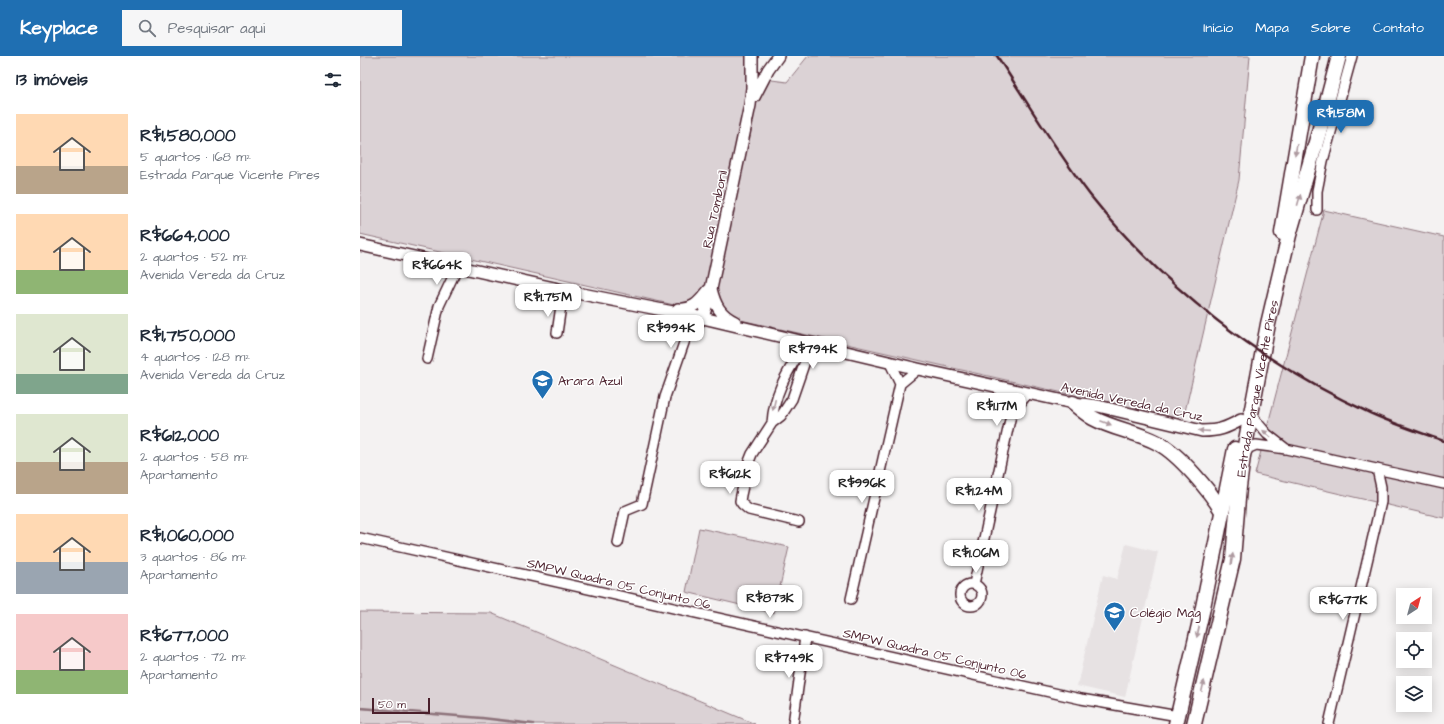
<!DOCTYPE html>
<html lang="pt">
<head>
<meta charset="utf-8">
<style>
  :root { --surface:#fff; --page:#f6f6f7; --text:#1f2937; --muted:#747a83; --accent:#1f6fb2 }
  body { margin:0; font-family:"Architects Daughter",sans-serif; background:var(--page); color:var(--text); height:100vh; display:flex; flex-direction:column; font-size:15px; white-space:nowrap }
  * { box-sizing:border-box; margin:0 }
  p { font-size:13px; color:var(--muted) }
  .icon { flex:none; width:22px; height:22px; fill:none; stroke:currentColor; stroke-width:2; stroke-linecap:round; stroke-linejoin:round }
  .map { position:relative; flex:1; overflow:hidden }
  .panel { display:flex; flex-direction:column; background:var(--surface); width:360px }
  .panel>* { flex:none }
  .needle { width:26px; rotate:36deg }
  .fabs { position:absolute; left:1036px; top:532px; display:grid; gap:8px }
  .fabs a { display:grid; place-items:center; width:36px; height:36px; border-radius:0px; background:var(--surface); box-shadow:0 2px 10px #0003; font-size:20px }
  .scale { position:absolute; left:12px; bottom:10px; width:58px; box-sizing:border-box; padding-left:4px; border:2px solid #4a1f2b; border-top:0; font-size:11px; line-height:14px; white-space:nowrap; color:#4a1f2b; -webkit-text-stroke:3px #fff; paint-order:stroke }
  .price { position:absolute; translate:-50% -34px; padding:0 9px; border-radius:8px; background:#fff; color:#222; font-size:13px; line-height:26px; filter:drop-shadow(0 1px 2px #0008) }
  .price::after { content:''; position:absolute; left:50%; top:24px; width:12px; height:9px; margin-left:-6px; background:inherit; clip-path:polygon(0 0,100% 0,50% 100%) }
  .price.current { background:var(--accent); color:#fff }
  ul { padding:0; list-style:none }
  li { display:flex; align-items:center; gap:12px; height:100px; padding:0 16px }
  li span { display:grid; place-items:center; flex:none; width:112px; height:80px; border-radius:0px; color:#555 }
  li>.icon { margin-inline-start:auto }
  span .icon { width:48px; height:48px; fill:#fffc; stroke-width:1 }
  li b { font-size:17px }
  h2 { display:flex; justify-content:space-between; align-items:center; height:48px; padding:0 16px; font-size:17px }
  header { display:flex; align-items:center; gap:24px; box-sizing:border-box; height:56px; padding:0 20px; background:var(--accent); color:#fff }
  header strong { font-size:19px }
  nav { display:flex; gap:22px; margin-inline-start:auto; font-size:14px }
  .search { width:280px; height:36px; background:var(--page); display:flex; align-items:center; gap:10px; box-sizing:border-box; padding:0 14px; border-radius:0px; color:var(--muted); font-size:15px }
  main { display:flex; flex:1; min-height:0 }
  .map>svg:first-child { display:block }
</style>
</head>
<body>
<header>
<strong>Keyplace</strong>
<div class="search"><svg class="icon" aria-label="search" viewBox="0 0 24 24"><circle cx="10" cy="10" r="6"/><path d="M15 15l6 6"/></svg>Pesquisar aqui</div>
<nav><a>Início</a><a>Mapa</a><a>Sobre</a><a>Contato</a></nav>
</header>
<main>
<section class="panel">
<h2>13 imóveis<svg class="icon" aria-label="filters" viewBox="0 0 24 24"><path d="M4 7h16M4 17h16"/><circle cx="9" cy="7" r="2"/><circle cx="15" cy="17" r="2"/></svg></h2>
<ul>
<li><span style="background:linear-gradient(#ffd9b3 65%,#b9a48a 0)"><svg class="icon" aria-label="home" viewBox="0 0 24 24"><path d="M3 11l9-7 9 7M6 9v11h12V9"/></svg></span><div><b>R$1,580,000</b><p>5 quartos · 168 m²</p><p>Estrada Parque Vicente Pires</p></div></li>
<li><span style="background:linear-gradient(#ffd9b3 70%,#8fb573 0)"><svg class="icon" aria-label="home" viewBox="0 0 24 24"><path d="M3 11l9-7 9 7M6 9v11h12V9"/></svg></span><div><b>R$664,000</b><p>2 quartos · 52 m²</p><p>Avenida Vereda da Cruz</p></div></li>
<li><span style="background:linear-gradient(#dfe7d0 75%,#7fa58c 0)"><svg class="icon" aria-label="home" viewBox="0 0 24 24"><path d="M3 11l9-7 9 7M6 9v11h12V9"/></svg></span><div><b>R$1,750,000</b><p>4 quartos · 128 m²</p><p>Avenida Vereda da Cruz</p></div></li>
<li><span style="background:linear-gradient(#dfe7d0 60%,#b9a48a 0)"><svg class="icon" aria-label="home" viewBox="0 0 24 24"><path d="M3 11l9-7 9 7M6 9v11h12V9"/></svg></span><div><b>R$612,000</b><p>2 quartos · 58 m²</p><p>Apartamento</p></div></li>
<li><span style="background:linear-gradient(#ffd9b3 60%,#9aa5b1 0)"><svg class="icon" aria-label="home" viewBox="0 0 24 24"><path d="M3 11l9-7 9 7M6 9v11h12V9"/></svg></span><div><b>R$1,060,000</b><p>3 quartos · 86 m²</p><p>Apartamento</p></div></li>
<li><span style="background:linear-gradient(#f6c9c9 70%,#8fb573 0)"><svg class="icon" aria-label="home" viewBox="0 0 24 24"><path d="M3 11l9-7 9 7M6 9v11h12V9"/></svg></span><div><b>R$677,000</b><p>2 quartos · 72 m²</p><p>Apartamento</p></div></li>
</ul>
</section>
<div class="map">
<svg width="1084" height="668" viewBox="0 0 1084 668">
  <rect width="100%" height="100%" fill="#f4f2f2"/>
  <filter id="ink" filterUnits="userSpaceOnUse"><feTurbulence type="fractalNoise" baseFrequency=".025" numOctaves="2"/><feDisplacementMap in="SourceGraphic" scale="8" xChannelSelector="R" yChannelSelector="G"/><feConvolveMatrix kernelMatrix="1 2 1 2 8 2 1 2 1" color-interpolation-filters="sRGB"/></filter>
  <g filter="url(#ink)">
    <path fill="#e7e2e3" d="M766 488 798 496 765 641 717 630 743 519 757 523Z"/>
    <path fill="#dbd2d5" stroke="#927880" d="M0 0H386L389 21 427 26 448 0H890L879 124 823 364 0 178Z
      M964 154 1084 181V462L895 418Z
      M339 472 429 491 414 557 326 536Z
      M0 556 131 557 395 668H0Z"/>
    <g fill="none" stroke-linecap="round" stroke-linejoin="round">
      <path stroke="#8d727a" stroke-width="2.5" d="M0 652 122 662 173 668"/>
      <defs>
        <path id="minor" d="M957 154V135L963 105 992 0
          M193 231 201 250
          M318 257 325 284
          M197 277 201 250 212 236
          M67 303 79 250 98 210
          M540 328 558 313
          M637 330 651 359
          M891 359 907 378 925 392
          M412 367C414 335 429 314 445 287
          M885 398 889 392 896 389 926 393 1084 428
          M439 466 389 454 382 448 380 445 381 439 388 408 392 398 412 367 421 360 432 343 451 288
          M0 482 721 643 818 660
          M258 487 265 455 282 448 305 341 325 284 343 262
          M600 539a11 11 0 1 1 22 0a11 11 0 1 1-22 0Z
          M614 528 651 359 668 337
          M491 543 540 328 530 307
          M433 668 445 581
          M969 668 1021 446V431L1017 413"/>
        <path id="tertiary" d="M394 41 408 14 418 0
          M0 189 212 236 343 262 558 313 713 347 738 350 842 375C859 375 866 372 881 364
          M351 233C355 249 360 259 375 266
          M318 253C333 255 340 245 349 234
          M343 262 351 233 390 49 392 32V0"/>
        <g id="primary">
          <path d="M922 177 952 0"/>
          <path d="M713 347C719 352 726 358 733 362 753 373 777 376 798 387 819 398 850 435 862 455"/>
          <path d="M816 668 842 556 875 393"/>
          <path id="s1" d="M834 668 873 503 879 431 883 400 908 268 929 179 959 76 979 0"/>
        </g>
      </defs>
      <use href="#minor" stroke="#4a1f2b" stroke-width="12"/>
      <use href="#tertiary" stroke="#4a1f2b" stroke-width="14"/>
      <use href="#primary" stroke="#4a1f2b" stroke-width="17"/>
      <use href="#minor" stroke="#fff" stroke-width="9"/>
      <use href="#tertiary" stroke="#fff" stroke-width="11"/>
      <use href="#primary" stroke="#fff" stroke-width="14"/>
      <path stroke="#4a1f2b" stroke-width="2.5" d="M637 0C667 46 696 95 730 139 805 233 901 307 1010 357 1034 368 1059 376 1084 385"/>
    </g>
    <defs><path id="oneway-solid" d="M-6-.8H1V-3.2L6.5 0L1 3.2V.8H-6Z"/></defs>
    <g fill="#ae9aa0">
      <use href="#oneway-solid" transform="translate(936 94) rotate(99)"/>
      <use href="#oneway-solid" transform="translate(939 144) rotate(-74)"/>
      <use href="#oneway-solid" transform="translate(414 349) rotate(103)"/>
      <use href="#oneway-solid" transform="translate(746 367) rotate(21)"/>
      <use href="#oneway-solid" transform="translate(844 375) rotate(-176)"/>
      <use href="#oneway-solid" transform="translate(907 378) rotate(-139)"/>
      <use href="#oneway-solid" transform="translate(872 503) rotate(-81)"/>
      <use href="#oneway-solid" transform="translate(838 576) rotate(103)"/>
      <use href="#oneway-solid" transform="translate(843 630) rotate(-77)"/>
    </g>
  </g>
  <defs>
    <symbol id="school-pin" viewBox="-11 -11 22 30"><path d="M0 17L-7.5 6A9.5 9.5 0 1 1 7.5 6Z" fill="#1f6fb2" stroke="#fff"/><path d="M0-5L7-2L0 1L-7-2ZM-4 1L0 2.5L4 1V4Q0 6-4 4Z" fill="#fff"/></symbol>
  </defs>
  <g fill-rule="evenodd">
    <use href="#school-pin" x="170" y="312" width="25" height="34"/>
    <use href="#school-pin" x="742" y="544" width="25" height="34"/>
  </g>
  <g text-anchor="middle" stroke-width="3" stroke-linejoin="round" paint-order="stroke">
    <g font-size="13" fill="#4a1f2b" stroke="#fff">
      <text transform="translate(354 153) rotate(-78)" y="5">Rua Tomboril</text>
      <text dy="5" stroke="none"><textPath href="#s1" startOffset="342">Estrada Parque Vicente Pires</textPath></text>
      <text transform="translate(772 345) rotate(12)" y="5">Avenida Vereda da Cruz</text>
      <text transform="translate(259 527) rotate(13)" y="5">SMPW Quadra 05 Conjunto 06</text>
      <text transform="translate(575 597) rotate(13)" y="5">SMPW Quadra 05 Conjunto 06</text>
    </g>
    <g font-size="13" fill="#4a1f2b" stroke="#fff" text-anchor="start">
      <text x="198" y="329">Arara Azul</text>
      <text x="770" y="561">Colégio Mag</text>
    </g>
  </g>
</svg>
<div class="fabs">
<a><svg class="needle" viewBox="-14 -14 28 28"><path d="M0-13l5 13h-10z" fill="#e53935"/><path d="M0 13l5-13h-10z" fill="#747a83"/></svg></a>
<a><svg class="icon" aria-label="locate" viewBox="0 0 24 24"><circle cx="12" cy="12" r="6"/><path d="M12 2v4M12 18v4M2 12h4M18 12h4"/></svg></a>
<a><svg class="icon" aria-label="layers" viewBox="0 0 24 24"><path d="M12 4l9 5-9 5-9-5zM3 14l9 5 9-5"/></svg></a>
</div>
<div class="scale">50 m</div>
<b class="price current" style="left:981px;top:78px">R$1.58M</b>
<b class="price" style="left:77px;top:230px">R$664K</b>
<b class="price" style="left:188px;top:262px">R$1.75M</b>
<b class="price" style="left:311px;top:293px">R$994K</b>
<b class="price" style="left:453px;top:314px">R$794K</b>
<b class="price" style="left:637px;top:371px">R$1.17M</b>
<b class="price" style="left:370px;top:439px">R$612K</b>
<b class="price" style="left:502px;top:448px">R$996K</b>
<b class="price" style="left:619px;top:456px">R$1.24M</b>
<b class="price" style="left:616px;top:518px">R$1.06M</b>
<b class="price" style="left:410px;top:563px">R$873K</b>
<b class="price" style="left:983px;top:565px">R$677K</b>
<b class="price" style="left:429px;top:623px">R$749K</b>
</div>
</main>
</body>
</html>
